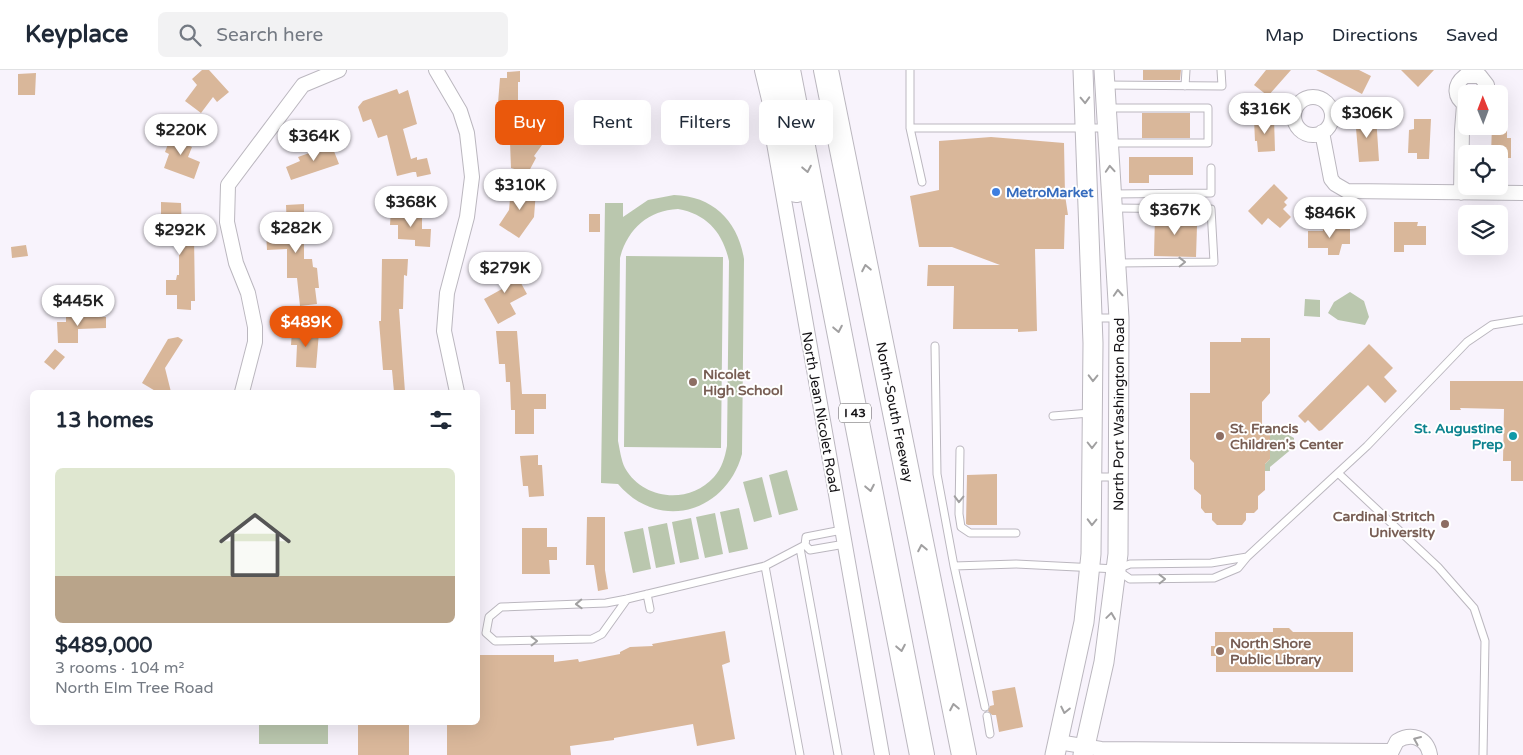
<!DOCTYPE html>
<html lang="en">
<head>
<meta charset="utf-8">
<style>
  :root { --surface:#fff; --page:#f2f2f3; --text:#1f2937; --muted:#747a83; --line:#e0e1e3; --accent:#ea580c }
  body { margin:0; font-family:"Varela Round",sans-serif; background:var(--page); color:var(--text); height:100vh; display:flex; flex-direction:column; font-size:19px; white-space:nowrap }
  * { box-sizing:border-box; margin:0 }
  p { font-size:16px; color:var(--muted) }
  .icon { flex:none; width:28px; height:28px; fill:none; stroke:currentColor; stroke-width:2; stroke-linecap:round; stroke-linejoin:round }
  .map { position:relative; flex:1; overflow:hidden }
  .drawer { position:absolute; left:30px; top:320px; width:450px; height:335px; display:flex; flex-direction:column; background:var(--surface); border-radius:8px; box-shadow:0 5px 20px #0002 }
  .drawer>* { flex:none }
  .guide { position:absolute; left:495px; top:30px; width:475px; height:45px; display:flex; gap:10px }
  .needle { width:32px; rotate:359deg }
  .buttons { position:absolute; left:1458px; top:15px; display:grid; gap:10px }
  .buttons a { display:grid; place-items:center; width:50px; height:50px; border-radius:8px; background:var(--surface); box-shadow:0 5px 20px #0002; font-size:25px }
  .price { position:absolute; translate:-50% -42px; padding:0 11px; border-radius:18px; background:#fff; color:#222; font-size:16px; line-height:32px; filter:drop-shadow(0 1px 2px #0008) }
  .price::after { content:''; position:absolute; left:50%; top:30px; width:15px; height:11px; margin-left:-8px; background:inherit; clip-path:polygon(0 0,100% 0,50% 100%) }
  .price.active { background:var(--accent); color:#fff }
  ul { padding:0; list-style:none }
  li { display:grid; align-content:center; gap:10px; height:265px; padding:0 25px }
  li span { display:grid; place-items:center; height:155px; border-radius:8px; color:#555 }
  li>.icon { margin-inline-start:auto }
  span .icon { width:90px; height:90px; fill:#fffc; stroke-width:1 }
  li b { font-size:21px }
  h2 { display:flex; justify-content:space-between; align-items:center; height:60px; padding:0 25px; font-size:21px }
  .chip { padding:0 18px; border-radius:8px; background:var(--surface); box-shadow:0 5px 20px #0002; font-size:18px; line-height:45px }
  .chip.active { background:var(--accent); color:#fff }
  header { display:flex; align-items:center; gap:30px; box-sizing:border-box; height:70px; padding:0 25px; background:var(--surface); border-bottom:1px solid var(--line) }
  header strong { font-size:24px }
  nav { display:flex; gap:28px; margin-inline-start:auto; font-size:18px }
  .search { width:350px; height:45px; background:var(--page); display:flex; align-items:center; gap:12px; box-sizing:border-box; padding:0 18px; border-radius:8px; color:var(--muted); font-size:19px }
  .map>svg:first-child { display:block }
</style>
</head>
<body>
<header>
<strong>Keyplace</strong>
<div class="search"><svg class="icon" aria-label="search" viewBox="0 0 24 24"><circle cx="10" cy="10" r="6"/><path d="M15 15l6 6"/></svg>Search here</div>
<nav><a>Map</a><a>Directions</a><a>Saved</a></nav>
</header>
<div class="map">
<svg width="1523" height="685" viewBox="0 0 1523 685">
  <rect width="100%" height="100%" fill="#f8f3fc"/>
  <path fill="#bac7ae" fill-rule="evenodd" d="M674 125C713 126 738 151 744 189L742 384C726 443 659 462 618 414L601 413 605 133H623V147L648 130ZM678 139C707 144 723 163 729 191L727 376C725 387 722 398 714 407 689 435 643 430 625 398 621 390 620 380 618 371L620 188C627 160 648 140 678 139Z
    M626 186 723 187 721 378 624 377Z
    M1350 222 1364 231 1369 247 1365 255 1338 250 1328 243 1334 232Z
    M1305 229 1320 230V247L1304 246Z
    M1270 364H1287L1294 368V377L1270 397V401H1265V394L1270 389Z
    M787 400 798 440 779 445 769 405Z
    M762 407 772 447 754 452 743 412Z
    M739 438 748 479 729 483 720 442Z
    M715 443 723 484 705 488 696 447Z
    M691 448 699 489 680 493 672 452Z
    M667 453 675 494 656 498 648 457Z
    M643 458 651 499 633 503 624 462Z
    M259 653H328V674H259Z"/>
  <path fill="#d9b79a" d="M202 0H209L229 22 217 32 213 27 201 43 185 31 197 15 192 9Z
    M1143 0H1181L1180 10H1143Z
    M1266 0H1291L1268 26 1254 15Z
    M1316 0H1359L1371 6 1362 24Z
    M1401 0H1434L1418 17Z
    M520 1V12H518V51H523L526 58 547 51 551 60 552 69 545 71 534 86 536 88 528 103 511 98 510 72 507 73 501 55 502 39 501 33H498L500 8H507V2Z
    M36 3 35 25H18V4Z
    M397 19 399 24 408 20 417 54 403 59 411 89 417 87V90L427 88 431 104 417 107 416 102H413L397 106 387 65 378 68 371 49 363 52 358 37 363 31Z
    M1142 43H1190V68H1142Z
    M1376 46 1379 91 1359 92 1355 47Z
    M1274 48 1275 81 1258 82 1257 71H1255L1254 49Z
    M1414 49H1431L1429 89H1417V83H1408L1409 60 1414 59Z
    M1492 56H1507V68H1511V88H1499V84H1491Z
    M177 59 190 64 187 75 192 77 188 87 200 92 194 109 164 98 169 84 165 82 168 74 171 75Z
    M991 67 1064 73 1065 125 1068 145H1065L1064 179H1035L1037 261 1018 262V259H953L954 216H927L928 195H1000L952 177H919L910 126 939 120V71Z
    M330 71 339 94 291 110 286 97 300 91 298 87 315 81 314 79 319 75Z
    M1129 87H1193V105H1149V113H1129Z
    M1274 114 1288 128 1284 132 1287 135 1283 139 1291 147 1280 158 1268 148 1262 155 1248 141Z
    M511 118 536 121 534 147 519 168 499 155 509 140Z
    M161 132 181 133 182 166 194 167 195 231H191V240L177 239V225H166V210H176L177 205H179V169H161Z
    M304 134V189H312L313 197 317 198 319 218H315L317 234 300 236 297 208H287V179L267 180 266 161H287L286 135Z
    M391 140 415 142V146L422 147V159H431L430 177 415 176V170L398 169V155H390Z
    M589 144H600V162H589Z
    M1176 144V146H1195V155L1197 156 1196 187 1154 186 1155 145Z
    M1394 152H1418L1417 156H1426V175H1404V182H1394Z
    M1323 156H1350V174H1342L1339 185H1328V178H1308V161H1323Z
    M26 175 28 186 12 188 11 177Z
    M382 189H408L407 206 404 205 403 239H399L405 322H394L392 300H383L379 251H381Z
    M510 193 527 224 510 233 516 244 498 254 484 229 502 219 494 202Z
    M66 245 106 247V258L78 259V273H58L57 252H66Z
    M292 260 319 262 316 298 296 297 297 275H291Z
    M496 261H517L522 324H546V339H534V364H515V340H511L510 312H506L505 294H499Z
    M178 267 183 270 165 298 171 322H157L142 313 168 269Z
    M1241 268H1270V323L1262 332V364H1270V389L1265 394V420L1258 426V439L1254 443H1246V450L1242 455H1217L1212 450V443H1205L1201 438V425L1194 419V393L1190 389V323H1210V272H1241Z
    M1369 274 1393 298 1384 307 1397 321 1385 333 1368 315 1322 360 1319 361 1308 350 1305 353 1298 346Z
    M55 279 65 287 54 300 44 292Z
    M1450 311H1523V411H1511V391H1503L1504 339 1460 338 1461 340H1450Z
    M538 385V395H542L544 426 529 427 528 416H523L520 386Z
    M997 404V455H968L966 454 967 405Z
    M587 447H605V500L608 519 598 521 594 495H586Z
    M522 458H547V477H557V490H549L550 504H522Z
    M1273 558H1289L1293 562H1353V602H1216V586H1211V576H1215V562H1273Z
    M725 561 730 592 722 595 735 669 697 676 693 654 614 668V670L570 676 571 685H447V652H478V591L480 585H554V592L578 589 579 592 620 584V582L630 577 653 576 652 574Z
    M1015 617 1023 657 999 662 996 645H992L988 641 990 636 994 635 992 621Z
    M358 652H409V685H358Z"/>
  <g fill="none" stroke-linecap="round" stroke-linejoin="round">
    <defs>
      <path id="lane" d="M910 0V58H1106
        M1105 15 1222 16 1221 0
        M1185 16 1186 0
        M1107 38H1208V73H1109
        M910 58 922 112
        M1112 124 1211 123V98
        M1114 138 1211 139 1214 192 1117 193
        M1093 248H1117
        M935 276 937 404 954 496 985 637
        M1053 346 1090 343
        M960 380 959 444 961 457 970 463H1016
        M1338 403 1438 497 1474 538 1485 571 1483 685
        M1093 407H1117
        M842 460 806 467 805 475 810 480 845 474
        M800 478 838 685
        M765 496 800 685
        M954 496 1016 494 1117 499 1130 494 1211 493 1247 487
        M1117 500 1130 509 1214 508 1238 498 1247 487 1367 376 1467 272 1492 255 1523 250
        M647 524 650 539
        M627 529 602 564 592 569 495 571 486 563 489 547 501 537 606 533 627 529 765 496 805 475
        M987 646 990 664"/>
      <path id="street" d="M436 0 460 41 467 63 472 107 467 147 447 223 444 261 457 322
        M1294 46a19 19 0 1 1 38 0a19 19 0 1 1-38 0Z
        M1466 35C1454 28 1453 15 1465 6H1480L1487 15 1488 24
        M1322 62 1331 109 1335 114 1347 121 1523 123
        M774 73 882 685
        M1461 123 1462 60 1464 35
        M242 322 255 272V257L248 223 236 193 227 152 228 115 303 15 339 0
        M1058 672 1101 679 1391 681
        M1390 685 1397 671C1412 662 1427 668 1430 685"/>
      <g id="secondary">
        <path d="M1055 685 1084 552 1091 484 1093 273 1083 0"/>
        <path id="s1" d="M1083 685 1104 592 1118 484 1119 248 1104 0"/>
      </g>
      <g id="highway">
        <path d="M767 0 796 120"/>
        <path d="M788 0 922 685"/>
        <path id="s2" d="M826 0 964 685"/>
      </g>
    </defs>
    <use href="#lane" stroke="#bbb7bf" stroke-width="9"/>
    <use href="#street" stroke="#bbb7bf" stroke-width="16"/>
    <use href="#secondary" stroke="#bbb7bf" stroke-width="21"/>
    <use href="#highway" stroke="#bbb7bf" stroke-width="26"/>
    <use href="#lane" stroke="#fff" stroke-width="7"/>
    <use href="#street" stroke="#fff" stroke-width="14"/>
    <use href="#secondary" stroke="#fff" stroke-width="19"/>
    <use href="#highway" stroke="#fff" stroke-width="24"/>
  </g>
  <defs><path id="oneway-chevron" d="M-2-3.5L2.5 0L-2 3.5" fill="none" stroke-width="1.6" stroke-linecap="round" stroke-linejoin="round" transform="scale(1.25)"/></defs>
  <g stroke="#a1a0a1">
    <use href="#oneway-chevron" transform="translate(1085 30) rotate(88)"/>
    <use href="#oneway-chevron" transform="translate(807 99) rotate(79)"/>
    <use href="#oneway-chevron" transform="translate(1110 99) rotate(-94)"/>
    <use href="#oneway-chevron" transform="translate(1182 192) rotate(-1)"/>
    <use href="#oneway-chevron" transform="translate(866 198) rotate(-101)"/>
    <use href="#oneway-chevron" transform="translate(1118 223) rotate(-93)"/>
    <use href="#oneway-chevron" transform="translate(838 259) rotate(79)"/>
    <use href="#oneway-chevron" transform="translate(1093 308) rotate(91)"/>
    <use href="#oneway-chevron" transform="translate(1092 375) rotate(90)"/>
    <use href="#oneway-chevron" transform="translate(870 418) rotate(79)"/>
    <use href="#oneway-chevron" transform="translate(959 429) rotate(91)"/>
    <use href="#oneway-chevron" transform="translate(1092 452) rotate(91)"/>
    <use href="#oneway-chevron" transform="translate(922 478) rotate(-101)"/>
    <use href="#oneway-chevron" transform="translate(1162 509) rotate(-1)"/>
    <use href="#oneway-chevron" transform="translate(579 534) rotate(178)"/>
    <use href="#oneway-chevron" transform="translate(1111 546) rotate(-82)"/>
    <use href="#oneway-chevron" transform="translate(534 571) rotate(-1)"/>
    <use href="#oneway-chevron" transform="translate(901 578) rotate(79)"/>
    <use href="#oneway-chevron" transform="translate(954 637) rotate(-101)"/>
    <use href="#oneway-chevron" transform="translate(1065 640) rotate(102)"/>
    <use href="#oneway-chevron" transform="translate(1417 670) rotate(-157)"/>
  </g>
  <circle fill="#3f7fe0" stroke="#fff" stroke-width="2" cx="996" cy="122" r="5"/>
  <g fill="#8d6e63" stroke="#fff" stroke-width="2">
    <circle cx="693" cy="312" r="5"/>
    <circle cx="1220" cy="366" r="5"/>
    <circle cx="1445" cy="454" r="5"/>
    <circle cx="1220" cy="581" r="5"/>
  </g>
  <circle fill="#0f9aa8" stroke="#fff" stroke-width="2" cx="1513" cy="366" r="5"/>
  <g text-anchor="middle" stroke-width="4" stroke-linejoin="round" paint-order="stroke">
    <rect fill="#fff" stroke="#5a585a" stroke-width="1" x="839" y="333.5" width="32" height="19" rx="4"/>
    <g font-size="12" font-weight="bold" fill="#131114">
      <text x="855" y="347">I 43</text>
    </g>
    <g font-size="14" font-weight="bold" fill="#366cbe" stroke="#fff" text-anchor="start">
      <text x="1006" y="127">MetroMarket</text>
    </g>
    <g font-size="14" font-weight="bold" fill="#785e54" stroke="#fff" text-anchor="start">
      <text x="703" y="309">Nicolet<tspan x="703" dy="16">High School</tspan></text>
      <text x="1230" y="363">St. Francis<tspan x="1230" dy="16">Children's Center</tspan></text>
      <text x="1435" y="451" text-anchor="end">Cardinal Stritch<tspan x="1435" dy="16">University</tspan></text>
      <text x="1230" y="578">North Shore<tspan x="1230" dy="16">Public Library</tspan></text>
    </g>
    <g font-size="14" fill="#131114" stroke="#fff">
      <text transform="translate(821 342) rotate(80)" y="5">North Jean Nicolet Road</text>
      <text dy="5" stroke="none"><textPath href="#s2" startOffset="349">North-South Freeway</textPath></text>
      <text dy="5" stroke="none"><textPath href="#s1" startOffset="344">North Port Washington Road</textPath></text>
    </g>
    <g font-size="14" font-weight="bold" fill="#0d838f" stroke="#fff" text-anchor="end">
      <text x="1503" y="363">St. Augustine<tspan x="1503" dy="16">Prep</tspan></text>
    </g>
  </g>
</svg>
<div class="buttons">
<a><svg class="needle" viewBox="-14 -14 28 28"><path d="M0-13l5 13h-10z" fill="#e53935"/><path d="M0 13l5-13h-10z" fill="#747a83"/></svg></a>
<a><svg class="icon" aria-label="locate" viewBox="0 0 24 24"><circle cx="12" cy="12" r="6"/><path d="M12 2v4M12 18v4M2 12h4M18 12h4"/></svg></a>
<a><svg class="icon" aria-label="layers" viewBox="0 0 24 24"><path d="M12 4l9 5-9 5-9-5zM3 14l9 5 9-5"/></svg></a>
</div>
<b class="price" style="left:1265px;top:65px">$316K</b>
<b class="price" style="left:1367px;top:69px">$306K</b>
<b class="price" style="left:181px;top:86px">$220K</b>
<b class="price" style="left:314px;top:92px">$364K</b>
<b class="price" style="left:520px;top:141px">$310K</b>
<b class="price" style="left:411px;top:158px">$368K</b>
<b class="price" style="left:1175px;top:166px">$367K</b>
<b class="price" style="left:1330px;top:169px">$846K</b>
<b class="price" style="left:296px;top:184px">$282K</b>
<b class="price" style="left:180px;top:186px">$292K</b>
<b class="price" style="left:505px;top:224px">$279K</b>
<b class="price" style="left:78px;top:257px">$445K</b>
<b class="price active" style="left:306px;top:278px">$489K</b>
<div class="guide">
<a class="chip active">Buy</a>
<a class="chip">Rent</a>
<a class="chip">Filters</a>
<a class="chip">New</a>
</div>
<section class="drawer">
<h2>13 homes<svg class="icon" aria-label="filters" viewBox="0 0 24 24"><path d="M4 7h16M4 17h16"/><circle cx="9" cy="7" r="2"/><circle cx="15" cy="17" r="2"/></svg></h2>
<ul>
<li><span style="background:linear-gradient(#dfe7d0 70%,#b9a48a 0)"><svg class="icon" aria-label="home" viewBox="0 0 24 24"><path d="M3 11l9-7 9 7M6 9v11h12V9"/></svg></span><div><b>$489,000</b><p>3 rooms · 104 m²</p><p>North Elm Tree Road</p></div></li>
</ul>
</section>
</div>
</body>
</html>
